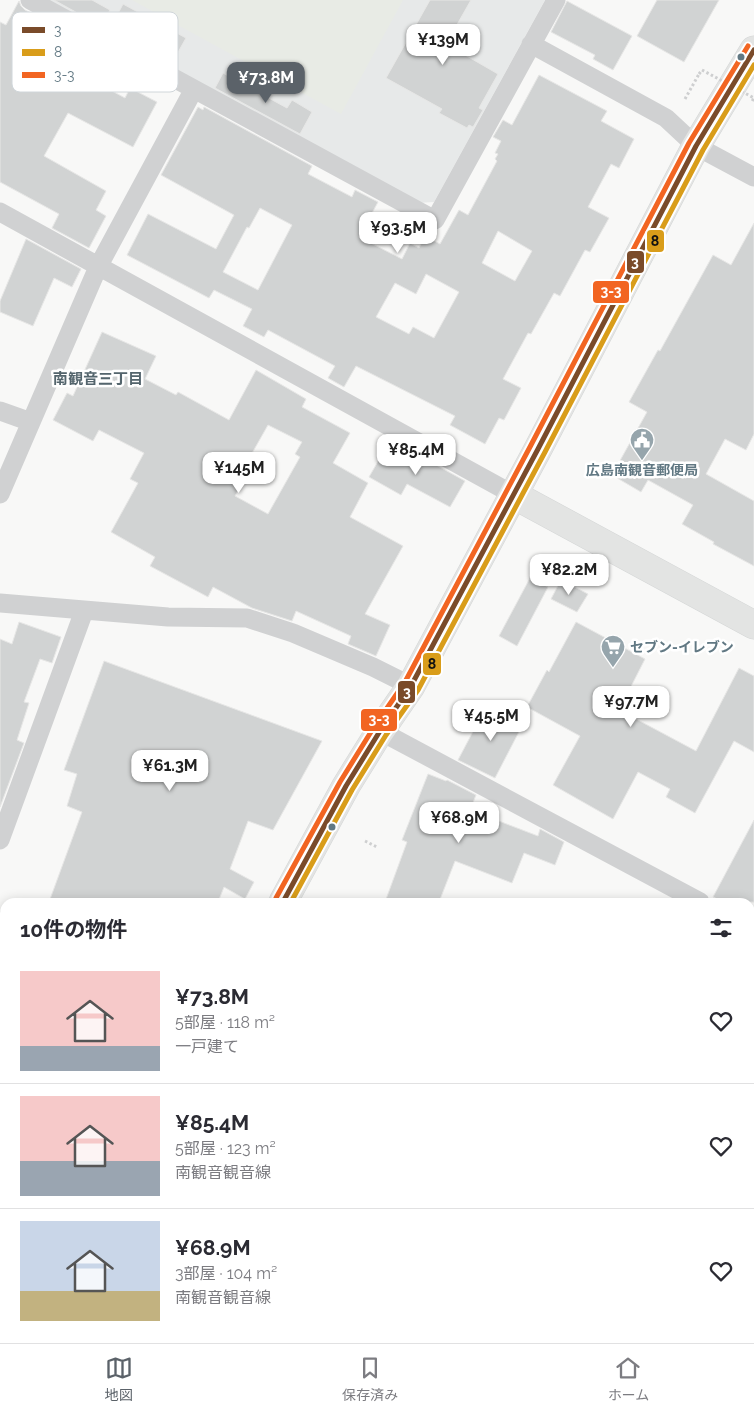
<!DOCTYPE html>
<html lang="ja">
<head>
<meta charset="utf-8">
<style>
  :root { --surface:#fff; --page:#f2f2f3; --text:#2b2b33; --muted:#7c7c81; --line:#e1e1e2; --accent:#5b6269 }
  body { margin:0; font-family:Raleway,"Noto Sans JP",sans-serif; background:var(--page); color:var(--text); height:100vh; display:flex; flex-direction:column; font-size:19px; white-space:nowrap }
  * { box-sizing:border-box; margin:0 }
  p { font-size:16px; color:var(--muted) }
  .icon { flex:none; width:28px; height:28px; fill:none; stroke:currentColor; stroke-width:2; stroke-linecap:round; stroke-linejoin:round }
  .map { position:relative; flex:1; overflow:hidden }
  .details { position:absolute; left:0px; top:898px; width:755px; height:446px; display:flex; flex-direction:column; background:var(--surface); border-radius:15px 15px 0 0; box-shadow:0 2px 12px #0003 }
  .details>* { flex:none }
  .price { position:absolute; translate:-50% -42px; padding:0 11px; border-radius:10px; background:#fff; color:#222; font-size:16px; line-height:32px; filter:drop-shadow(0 1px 2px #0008) }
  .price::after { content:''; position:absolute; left:50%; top:30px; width:15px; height:11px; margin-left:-8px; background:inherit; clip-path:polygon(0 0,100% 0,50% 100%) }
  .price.selected { background:var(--accent); color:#fff }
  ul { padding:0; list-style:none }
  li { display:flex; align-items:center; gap:15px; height:125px; padding:0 20px }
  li+li { border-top:1px solid var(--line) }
  li span { display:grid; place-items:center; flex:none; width:140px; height:100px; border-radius:0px; color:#555 }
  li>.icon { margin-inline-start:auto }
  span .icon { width:60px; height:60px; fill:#fffc; stroke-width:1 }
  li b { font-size:21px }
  h2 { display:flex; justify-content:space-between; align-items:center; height:60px; padding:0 20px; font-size:21px }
  .tab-bar { display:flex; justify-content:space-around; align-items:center; height:70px; border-top:1px solid var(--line); background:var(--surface); font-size:14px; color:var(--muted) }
  .tab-bar a { display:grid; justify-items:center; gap:2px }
  .tab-bar .selected { color:var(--accent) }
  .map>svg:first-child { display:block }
</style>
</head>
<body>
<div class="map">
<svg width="754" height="1343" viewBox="0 0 754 1343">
  <rect width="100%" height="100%" fill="#f8f8f7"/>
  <path fill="#e7e9e9" d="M41 0H545L434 202 417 203Z
    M404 1339H574L573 1343H402Z"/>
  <path fill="#e8ebe5" d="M132 0H403L341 114Z"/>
  <path fill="#d1d3d3" stroke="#e7e7e6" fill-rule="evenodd" d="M54 0H92L110 10 101 26Z
    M430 0H471L446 44 498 74 479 108 483 110 473 127 469 125 467 128 439 113 442 109 386 78Z
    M657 0H719L684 62 637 36Z
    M19 1 21 6 25 10 91 46 84 57 88 59 86 64 93 67 88 78 125 98 130 88 157 102 133 147 68 113 44 156 106 191 96 210 106 216 89 248 52 228 59 214 0 182V22L6 25Z
    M567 1 632 36 613 70 593 59 595 55 551 32Z
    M123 4 186 38 172 63 110 29Z
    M223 73 287 108 292 100 312 112 300 134 215 88Z
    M539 75 607 111 601 121 634 139 619 168 611 164 588 207 609 218 590 252 585 250 560 296 554 293 531 334 528 333 503 379 521 388 504 420 499 418 485 444 450 425 455 416 356 366 344 387 328 378 335 366 268 330 264 337 243 326 252 309 214 290 209 298 127 255 148 214 216 249 234 215 161 175 198 107 203 110 204 107 312 166 308 174 352 197 355 190 378 202 359 237 402 259 410 243 419 248 425 236 440 244 459 210 468 215 497 161 495 159 498 154 495 153 501 141 493 137 503 120 512 125ZM260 208 292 225 258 290 223 272 247 227 249 228ZM498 231 532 251 515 281 482 263ZM426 274 459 292 434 338 413 327 409 334 376 317 395 283 416 294Z
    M754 223V434L746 450 725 439 706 474 754 501V566L713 544 714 542 682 524 693 505 648 480 641 492 612 475 647 412 629 402 658 350 660 351 713 255 731 265Z
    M26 239 81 269 72 287 54 278 33 326 0 312V301Z
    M102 332 156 356 145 379 176 395 178 392 229 420 256 370 306 399 302 407 350 433 333 463 368 483 350 517 403 546 365 614 390 625 376 656 348 644 351 636 296 611 292 621 252 608 213 587 208 597 150 566 155 557 111 532 138 483 130 479 144 453 99 430 93 441 53 420 67 393 73 396ZM268 425 302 442 295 454 300 457 268 514 235 496 256 458 251 455Z
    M387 446 415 461 418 455 465 481 450 507 407 484 401 495 369 477Z
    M530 578 548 587 517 646 499 636Z
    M561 580 588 594 577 612 551 599Z
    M19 622 61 637 52 663 40 659 24 702 29 703 17 740 24 743 0 807V639L12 644Z
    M576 622 645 659 620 708 622 709 621 711 696 751 739 668 754 676V752L734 741 695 813 666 797 670 789 638 772 613 819 553 785 580 736 527 707 547 670 549 672Z
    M104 661 322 741 273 830 248 821 230 869 254 882 245 899 224 887 218 902H49L82 812 67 806 77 774 64 770Z
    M487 705 523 724 495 778 458 760Z
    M428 774 446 781 447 780 476 795 470 810 538 836 540 829 564 842 555 865 524 853 512 883 455 861 439 902H385L407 842 402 840Z
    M754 820V902H724L713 897Z"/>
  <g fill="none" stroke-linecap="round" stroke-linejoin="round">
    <defs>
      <path id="secondary" d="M514 495 754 625
        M283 902 346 786 380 731 411 686 538 449 696 146 754 50
        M109 1343 111 1339"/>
    </defs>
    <use href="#secondary" stroke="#d4d6d6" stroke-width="29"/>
    <path stroke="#cecfd0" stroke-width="3" stroke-dasharray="2.5 2.5" stroke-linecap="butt" d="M685 99 699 74
      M365 841 377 847"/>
    <path stroke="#d0d1d2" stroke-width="19" d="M30 0 435 220 556 0
      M531 44 666 118 696 146 754 177
      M0 212 514 495
      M0 411 31 422
      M0 494 98 267 194 89
      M0 603 168 617 247 618 293 633 373 667 411 686
      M380 731 700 902
      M0 840 84 611
      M0 920 5 922
      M750 930 754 932
      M750 1053 754 1046
      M750 1192 754 1193
      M582 1343 583 1339"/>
    <use href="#secondary" stroke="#e3e4e3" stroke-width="28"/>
    <path stroke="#cecfd0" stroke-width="3" stroke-dasharray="2.5 2.5" stroke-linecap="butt" d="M699 74 702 70 754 98 751 103"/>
    <defs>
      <path id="bus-1" d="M283 902 346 786 380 731 411 686 538 449 696 146 754 50"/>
      <path id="bus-2" d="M291 902 352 790 386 735 418 690 545 452 703 150 754 65"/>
      <path id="bus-3" d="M276 898 340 782 374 727 405 682 531 445 689 143 748 46"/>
    </defs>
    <use href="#bus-1" stroke="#fff" stroke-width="9"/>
    <use href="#bus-2" stroke="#fff" stroke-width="9"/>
    <use href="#bus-3" stroke="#fff" stroke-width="9"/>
    <use href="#bus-1" stroke="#7a4b2a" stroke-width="5"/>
    <use href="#bus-2" stroke="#d99d1a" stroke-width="5"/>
    <use href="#bus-3" stroke="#f26522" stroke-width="5"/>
  </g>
  <defs>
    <symbol id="civic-pin" viewBox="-11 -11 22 30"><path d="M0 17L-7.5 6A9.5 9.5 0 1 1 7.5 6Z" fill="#96a5ac" stroke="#fff"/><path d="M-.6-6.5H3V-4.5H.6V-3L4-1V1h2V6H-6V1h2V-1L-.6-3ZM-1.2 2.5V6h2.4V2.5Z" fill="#fff"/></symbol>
    <symbol id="supermarket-pin" viewBox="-11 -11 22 30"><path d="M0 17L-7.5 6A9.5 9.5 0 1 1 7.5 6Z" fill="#96a5ac" stroke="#fff"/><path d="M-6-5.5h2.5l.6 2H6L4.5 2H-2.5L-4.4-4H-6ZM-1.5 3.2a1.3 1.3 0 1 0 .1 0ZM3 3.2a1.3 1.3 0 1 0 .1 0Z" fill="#fff"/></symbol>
  </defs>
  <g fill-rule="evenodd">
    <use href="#civic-pin" x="628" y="426" width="28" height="38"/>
    <use href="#supermarket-pin" x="599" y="633" width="28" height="38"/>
  </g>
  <g fill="#617883" stroke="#fff" stroke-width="2">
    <circle cx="741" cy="57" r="4.5"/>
    <circle cx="332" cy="827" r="4.5"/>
  </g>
  <g text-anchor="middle" stroke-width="5" stroke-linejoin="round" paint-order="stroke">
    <g font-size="14" font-weight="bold" fill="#617883" stroke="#fff">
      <text x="642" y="475">広島南観音郵便局</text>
      <text x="630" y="652" text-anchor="start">セブン-イレブン</text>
    </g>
    <g font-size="15" font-weight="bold" fill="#54656d" stroke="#fff">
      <text x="98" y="384">南観音三丁目</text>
    </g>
  </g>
  <rect x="12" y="12" width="166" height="80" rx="8" fill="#fff" stroke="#d0d6da" stroke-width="1"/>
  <rect x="22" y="27" width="23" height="6" fill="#7a4b2a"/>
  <rect x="22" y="49" width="23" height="7" fill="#d99d1a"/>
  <rect x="22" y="72" width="23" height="6" fill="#f26522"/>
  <g font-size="14" fill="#617883">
    <text x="54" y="35">3</text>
    <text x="54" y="57">8</text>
    <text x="54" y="80">3-3</text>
  </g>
  <g stroke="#fff" stroke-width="2">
    <rect x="646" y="229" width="19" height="24" rx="5" fill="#d99d1a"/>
    <rect x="626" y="250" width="19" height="24" rx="5" fill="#7a4b2a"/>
    <rect x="592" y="280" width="38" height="24" rx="5" fill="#f26522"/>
    <rect x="422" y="652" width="20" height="24" rx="5" fill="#d99d1a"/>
    <rect x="397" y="680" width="19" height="24" rx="5" fill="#7a4b2a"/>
    <rect x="360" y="708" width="38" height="24" rx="5" fill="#f26522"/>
  </g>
  <g font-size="14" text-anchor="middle" font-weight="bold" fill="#fff">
    <text x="635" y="267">3</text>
    <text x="611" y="296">3-3</text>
    <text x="407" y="697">3</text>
    <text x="379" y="724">3-3</text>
  </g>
  <g font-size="14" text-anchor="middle" font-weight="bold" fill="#111">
    <text x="655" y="246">8</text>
    <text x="432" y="669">8</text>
  </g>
</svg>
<b class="price" style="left:443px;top:66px">¥139M</b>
<b class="price selected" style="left:266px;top:104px">¥73.8M</b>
<b class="price" style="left:398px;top:254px">¥93.5M</b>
<b class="price" style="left:416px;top:476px">¥85.4M</b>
<b class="price" style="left:239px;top:494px">¥145M</b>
<b class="price" style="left:569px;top:596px">¥82.2M</b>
<b class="price" style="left:631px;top:728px">¥97.7M</b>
<b class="price" style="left:491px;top:742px">¥45.5M</b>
<b class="price" style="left:170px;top:792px">¥61.3M</b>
<b class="price" style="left:459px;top:844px">¥68.9M</b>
<section class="details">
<h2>10件の物件<svg class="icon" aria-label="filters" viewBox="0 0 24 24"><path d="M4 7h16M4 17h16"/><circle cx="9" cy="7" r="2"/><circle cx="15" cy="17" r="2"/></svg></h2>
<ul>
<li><span style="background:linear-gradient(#f6c9c9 75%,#9aa5b1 0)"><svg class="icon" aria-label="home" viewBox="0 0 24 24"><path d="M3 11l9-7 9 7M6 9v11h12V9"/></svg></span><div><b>¥73.8M</b><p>5部屋 · 118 m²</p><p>一戸建て</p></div><svg class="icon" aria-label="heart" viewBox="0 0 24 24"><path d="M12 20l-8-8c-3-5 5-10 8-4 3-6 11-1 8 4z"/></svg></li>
<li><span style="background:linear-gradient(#f6c9c9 65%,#9aa5b1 0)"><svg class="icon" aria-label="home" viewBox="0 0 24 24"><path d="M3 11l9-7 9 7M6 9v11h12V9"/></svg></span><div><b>¥85.4M</b><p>5部屋 · 123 m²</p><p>南観音観音線</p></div><svg class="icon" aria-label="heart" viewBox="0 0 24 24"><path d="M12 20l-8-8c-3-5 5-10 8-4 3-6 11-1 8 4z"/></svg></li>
<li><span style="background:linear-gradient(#c9d6e8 70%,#c2b280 0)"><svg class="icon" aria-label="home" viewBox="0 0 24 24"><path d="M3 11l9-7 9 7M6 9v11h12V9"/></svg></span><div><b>¥68.9M</b><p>3部屋 · 104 m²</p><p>南観音観音線</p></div><svg class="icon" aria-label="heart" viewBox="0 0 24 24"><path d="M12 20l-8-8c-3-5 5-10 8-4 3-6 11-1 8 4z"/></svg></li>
</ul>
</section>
</div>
<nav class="tab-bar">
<a class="selected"><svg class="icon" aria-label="map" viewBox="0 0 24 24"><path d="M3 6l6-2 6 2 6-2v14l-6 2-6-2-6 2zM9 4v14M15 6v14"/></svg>地図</a>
<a><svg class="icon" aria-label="saved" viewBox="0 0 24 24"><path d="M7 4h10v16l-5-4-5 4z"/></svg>保存済み</a>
<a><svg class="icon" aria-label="home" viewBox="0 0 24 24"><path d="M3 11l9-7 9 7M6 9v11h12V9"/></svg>ホーム</a>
</nav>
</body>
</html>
